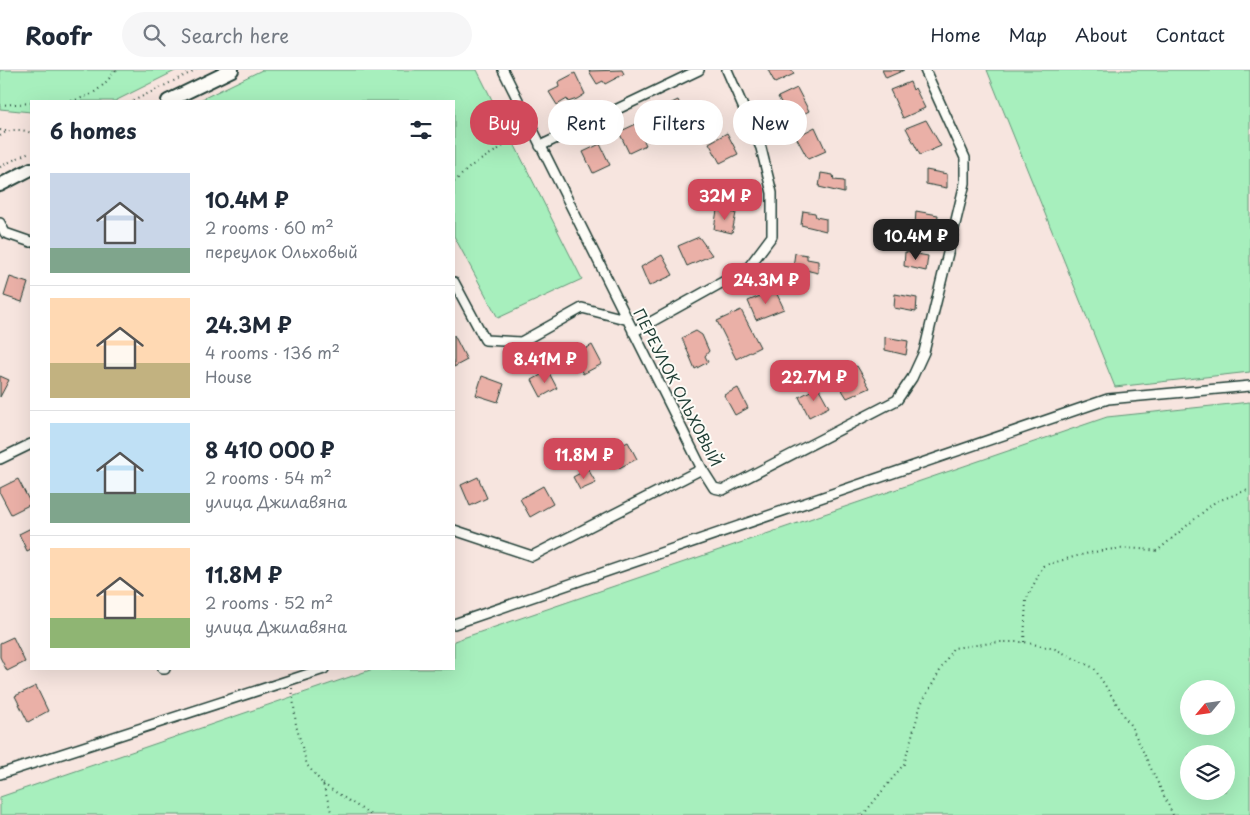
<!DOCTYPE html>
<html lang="en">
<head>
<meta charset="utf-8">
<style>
  :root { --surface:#fff; --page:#f6f6f7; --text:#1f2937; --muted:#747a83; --line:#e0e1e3; --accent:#d1495b }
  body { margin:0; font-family:"Playpen Sans",sans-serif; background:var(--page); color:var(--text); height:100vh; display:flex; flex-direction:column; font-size:19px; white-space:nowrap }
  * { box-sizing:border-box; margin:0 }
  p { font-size:16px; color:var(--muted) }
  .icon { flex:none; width:28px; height:28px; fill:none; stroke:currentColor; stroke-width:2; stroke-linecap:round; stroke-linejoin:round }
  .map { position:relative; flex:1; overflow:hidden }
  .sheet { position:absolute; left:30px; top:30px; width:425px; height:570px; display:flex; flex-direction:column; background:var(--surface); border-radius:0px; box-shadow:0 5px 20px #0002 }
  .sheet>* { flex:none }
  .hud { position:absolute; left:470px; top:30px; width:475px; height:45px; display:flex; gap:10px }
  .needle { width:32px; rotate:241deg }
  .tools { position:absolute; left:1180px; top:610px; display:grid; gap:10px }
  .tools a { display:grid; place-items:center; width:55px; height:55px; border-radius:50%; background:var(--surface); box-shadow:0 5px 20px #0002; font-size:25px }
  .price { position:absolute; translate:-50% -42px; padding:0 11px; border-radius:10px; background:var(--accent); color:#fff; font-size:16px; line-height:32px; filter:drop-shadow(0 1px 2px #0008) }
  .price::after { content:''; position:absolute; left:50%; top:30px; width:15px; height:11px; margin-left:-8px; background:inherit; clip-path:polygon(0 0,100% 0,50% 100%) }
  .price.on { background:#222; color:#fff }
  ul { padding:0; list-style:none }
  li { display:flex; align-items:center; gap:15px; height:125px; padding:0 20px }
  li+li { border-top:1px solid var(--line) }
  li span { display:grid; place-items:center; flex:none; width:140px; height:100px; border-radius:0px; color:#555 }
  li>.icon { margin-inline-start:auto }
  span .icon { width:60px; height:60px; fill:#fffc; stroke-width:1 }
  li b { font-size:21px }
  h2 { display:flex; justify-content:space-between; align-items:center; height:60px; padding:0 20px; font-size:21px }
  .tag { padding:0 18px; border-radius:22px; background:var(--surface); box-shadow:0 5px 20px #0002; font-size:18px; line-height:45px }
  .tag.on { background:var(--accent); color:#fff }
  header { display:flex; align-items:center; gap:30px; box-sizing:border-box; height:70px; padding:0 25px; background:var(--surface); border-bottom:1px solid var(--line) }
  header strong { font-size:24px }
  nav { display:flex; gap:28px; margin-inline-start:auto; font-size:18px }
  .search { width:350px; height:45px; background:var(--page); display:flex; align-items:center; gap:12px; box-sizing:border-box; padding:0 18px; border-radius:28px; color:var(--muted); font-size:19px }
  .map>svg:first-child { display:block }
</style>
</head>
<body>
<header>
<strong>Roofr</strong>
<div class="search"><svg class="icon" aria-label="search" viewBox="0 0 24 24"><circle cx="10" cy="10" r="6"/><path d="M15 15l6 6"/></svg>Search here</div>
<nav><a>Home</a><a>Map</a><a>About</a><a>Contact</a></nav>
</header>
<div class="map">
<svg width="1250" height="745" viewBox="0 0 1250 745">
  <rect width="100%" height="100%" fill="#f7e5df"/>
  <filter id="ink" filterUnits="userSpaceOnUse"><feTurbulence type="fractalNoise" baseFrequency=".02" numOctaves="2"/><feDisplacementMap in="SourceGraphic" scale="10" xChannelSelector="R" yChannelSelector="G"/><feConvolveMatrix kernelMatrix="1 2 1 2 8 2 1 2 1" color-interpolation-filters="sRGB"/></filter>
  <g filter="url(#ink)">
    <path fill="#a7efbd" stroke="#639678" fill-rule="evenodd" d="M0 0H177L115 31H31V42L0 39Z
      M262 0H477L582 209 498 248 454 166V31H198Z
      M987 0H1250V302L1115 317Z
      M1250 332V745H0V727L373 599H454V571L1107 347ZM1189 619H1226V656H1189ZM1189 684H1226V721H1189Z"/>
    <path fill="#eab0a7" stroke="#1f3d34" d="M622 0 624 4 605 14 603 11 597 14 589 1Z
      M768 0H791L794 4 775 13Z
      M882 0H904L886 8Z
      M575 3 585 24 577 29 568 32 567 29 557 35 549 22 559 17 558 12Z
      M910 12 913 20 915 18 925 38 903 48 890 20Z
      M797 18 809 41 791 51 778 27Z
      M678 30 688 52 671 60 661 38Z
      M926 50 941 76 920 85 906 58Z
      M636 54 646 75 629 83 619 62Z
      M815 57 826 81 808 89 796 67Z
      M727 63 738 84 720 93 709 73Z
      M600 74 610 95 593 103 583 82Z
      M926 100 947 104V118L926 114Z
      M821 103 833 105 834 110 844 111V123L819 117Z
      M717 140 736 143 732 163 714 159Z
      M803 141 815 143 816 147 826 149V161L801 155Z
      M916 141 938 145 936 160 915 155Z
      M699 167 712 185 687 196 678 176Z
      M905 182 928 186 926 201 904 196Z
      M795 183 807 185V189L818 191V203L793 197Z
      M662 185 673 205 649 216 641 197Z
      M10 207 28 213 22 232 4 226Z
      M775 220 784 239 756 250 748 231Z
      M895 224 917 228 916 242 894 238Z
      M741 240 760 277 736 289 717 251Z
      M696 261 702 265 709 281 705 286 708 292 695 299 682 268Z
      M454 265 467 290 454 297Z
      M885 267 908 271 906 285 885 280Z
      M592 275 602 294 583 304 573 286Z
      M857 296 870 318 847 328 834 307Z
      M548 301 557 318 541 327 532 310Z
      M0 306 9 310 0 327Z
      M482 306 504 314 498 332 476 325Z
      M818 317 829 337 809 347 799 327Z
      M738 318 748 338 735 345 724 325Z
      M628 372 637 389 619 398 610 381Z
      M588 399 596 413 580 420 573 407Z
      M478 407 487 428 470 436 461 415Z
      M18 409 31 434 11 444 0 423V418Z
      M543 416 553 434 530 447 520 429Z
      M31 458V479L27 481 19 464Z
      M13 567 25 592 7 601 0 587V573Z
      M36 616 48 641 28 652 15 626Z"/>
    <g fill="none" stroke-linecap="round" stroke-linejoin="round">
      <defs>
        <path id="minor" d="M503 0 702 399 714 418 723 420 897 330 912 308 924 282 965 113V88L925 0
          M540 76 699 0
          M0 153 5 163 31 172
          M454 212 485 270 521 272 582 238 625 249
          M633 262 748 198 772 166V123L761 78 727 0
          M0 389 31 374
          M454 460 532 486 702 399
          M454 554 1108 329 1250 316
          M163 599H165
          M0 704 324 599"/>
        <path id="secondary" d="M168 31 232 0
          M0 115 31 99"/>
      </defs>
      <use href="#minor" stroke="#1f3d34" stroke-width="12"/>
      <use href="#secondary" stroke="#1f3d34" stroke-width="16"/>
      <path stroke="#1f3d34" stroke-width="2" stroke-dasharray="1 4" stroke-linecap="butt" d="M71 31C95 25 101 19 116 0
        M133 31 196 0
        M0 35 31 33
        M0 60 6 61
        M0 66C8 59 21 58 31 63
        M0 97 31 81
        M454 112 471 96 523 64
        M1024 572 1026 530 1043 496C1086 483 1113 474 1157 481L1215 432 1250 419
        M292 618 296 655 307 695 323 714 332 745
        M323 714 371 745
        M863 745 904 694 921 634 953 578 1000 572H1024L1055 579 1094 598 1132 658 1173 745"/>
      <use href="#minor" stroke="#fdfcf7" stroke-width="9"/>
      <use href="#secondary" stroke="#fdfcf7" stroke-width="12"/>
    </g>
  </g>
  <g text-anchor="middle" stroke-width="4" stroke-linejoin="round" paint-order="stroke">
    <g font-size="15" fill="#1f3d34" stroke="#fdfcf7">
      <text transform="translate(677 318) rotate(63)" y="5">ПЕРЕУЛОК ОЛЬХОВЫЙ</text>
    </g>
  </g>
</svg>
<div class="tools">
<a><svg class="needle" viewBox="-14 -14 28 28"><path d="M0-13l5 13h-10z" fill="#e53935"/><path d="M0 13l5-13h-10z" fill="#747a83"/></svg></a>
<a><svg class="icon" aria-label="layers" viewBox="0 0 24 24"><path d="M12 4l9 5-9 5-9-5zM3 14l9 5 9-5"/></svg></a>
</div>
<b class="price" style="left:725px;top:151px">32M ₽</b>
<b class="price on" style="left:916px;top:191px">10.4M ₽</b>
<b class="price" style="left:766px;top:235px">24.3M ₽</b>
<b class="price" style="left:545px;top:314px">8.41M ₽</b>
<b class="price" style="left:814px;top:332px">22.7M ₽</b>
<b class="price" style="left:584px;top:410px">11.8M ₽</b>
<div class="hud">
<a class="tag on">Buy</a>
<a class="tag">Rent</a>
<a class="tag">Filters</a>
<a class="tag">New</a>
</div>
<section class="sheet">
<h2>6 homes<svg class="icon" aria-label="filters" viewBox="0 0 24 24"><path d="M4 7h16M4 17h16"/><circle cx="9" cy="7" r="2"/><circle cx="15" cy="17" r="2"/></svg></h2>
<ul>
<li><span style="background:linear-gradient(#c9d6e8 75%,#7fa58c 0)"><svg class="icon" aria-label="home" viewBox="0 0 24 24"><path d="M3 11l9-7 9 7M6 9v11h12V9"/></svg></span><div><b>10.4M ₽</b><p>2 rooms · 60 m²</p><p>переулок Ольховый</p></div></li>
<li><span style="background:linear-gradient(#ffd9b3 65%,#c2b280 0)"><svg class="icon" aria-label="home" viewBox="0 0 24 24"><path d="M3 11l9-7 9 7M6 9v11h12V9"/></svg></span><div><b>24.3M ₽</b><p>4 rooms · 136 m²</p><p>House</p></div></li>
<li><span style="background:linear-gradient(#bfe0f5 70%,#7fa58c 0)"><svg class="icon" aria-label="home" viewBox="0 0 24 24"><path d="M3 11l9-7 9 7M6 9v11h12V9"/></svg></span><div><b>8 410 000 ₽</b><p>2 rooms · 54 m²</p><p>улица Джилавяна</p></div></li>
<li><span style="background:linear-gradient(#ffd9b3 70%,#8fb573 0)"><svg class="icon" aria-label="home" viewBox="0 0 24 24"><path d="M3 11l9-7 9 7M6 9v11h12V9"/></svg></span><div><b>11.8M ₽</b><p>2 rooms · 52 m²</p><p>улица Джилавяна</p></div></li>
</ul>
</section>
</div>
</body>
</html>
